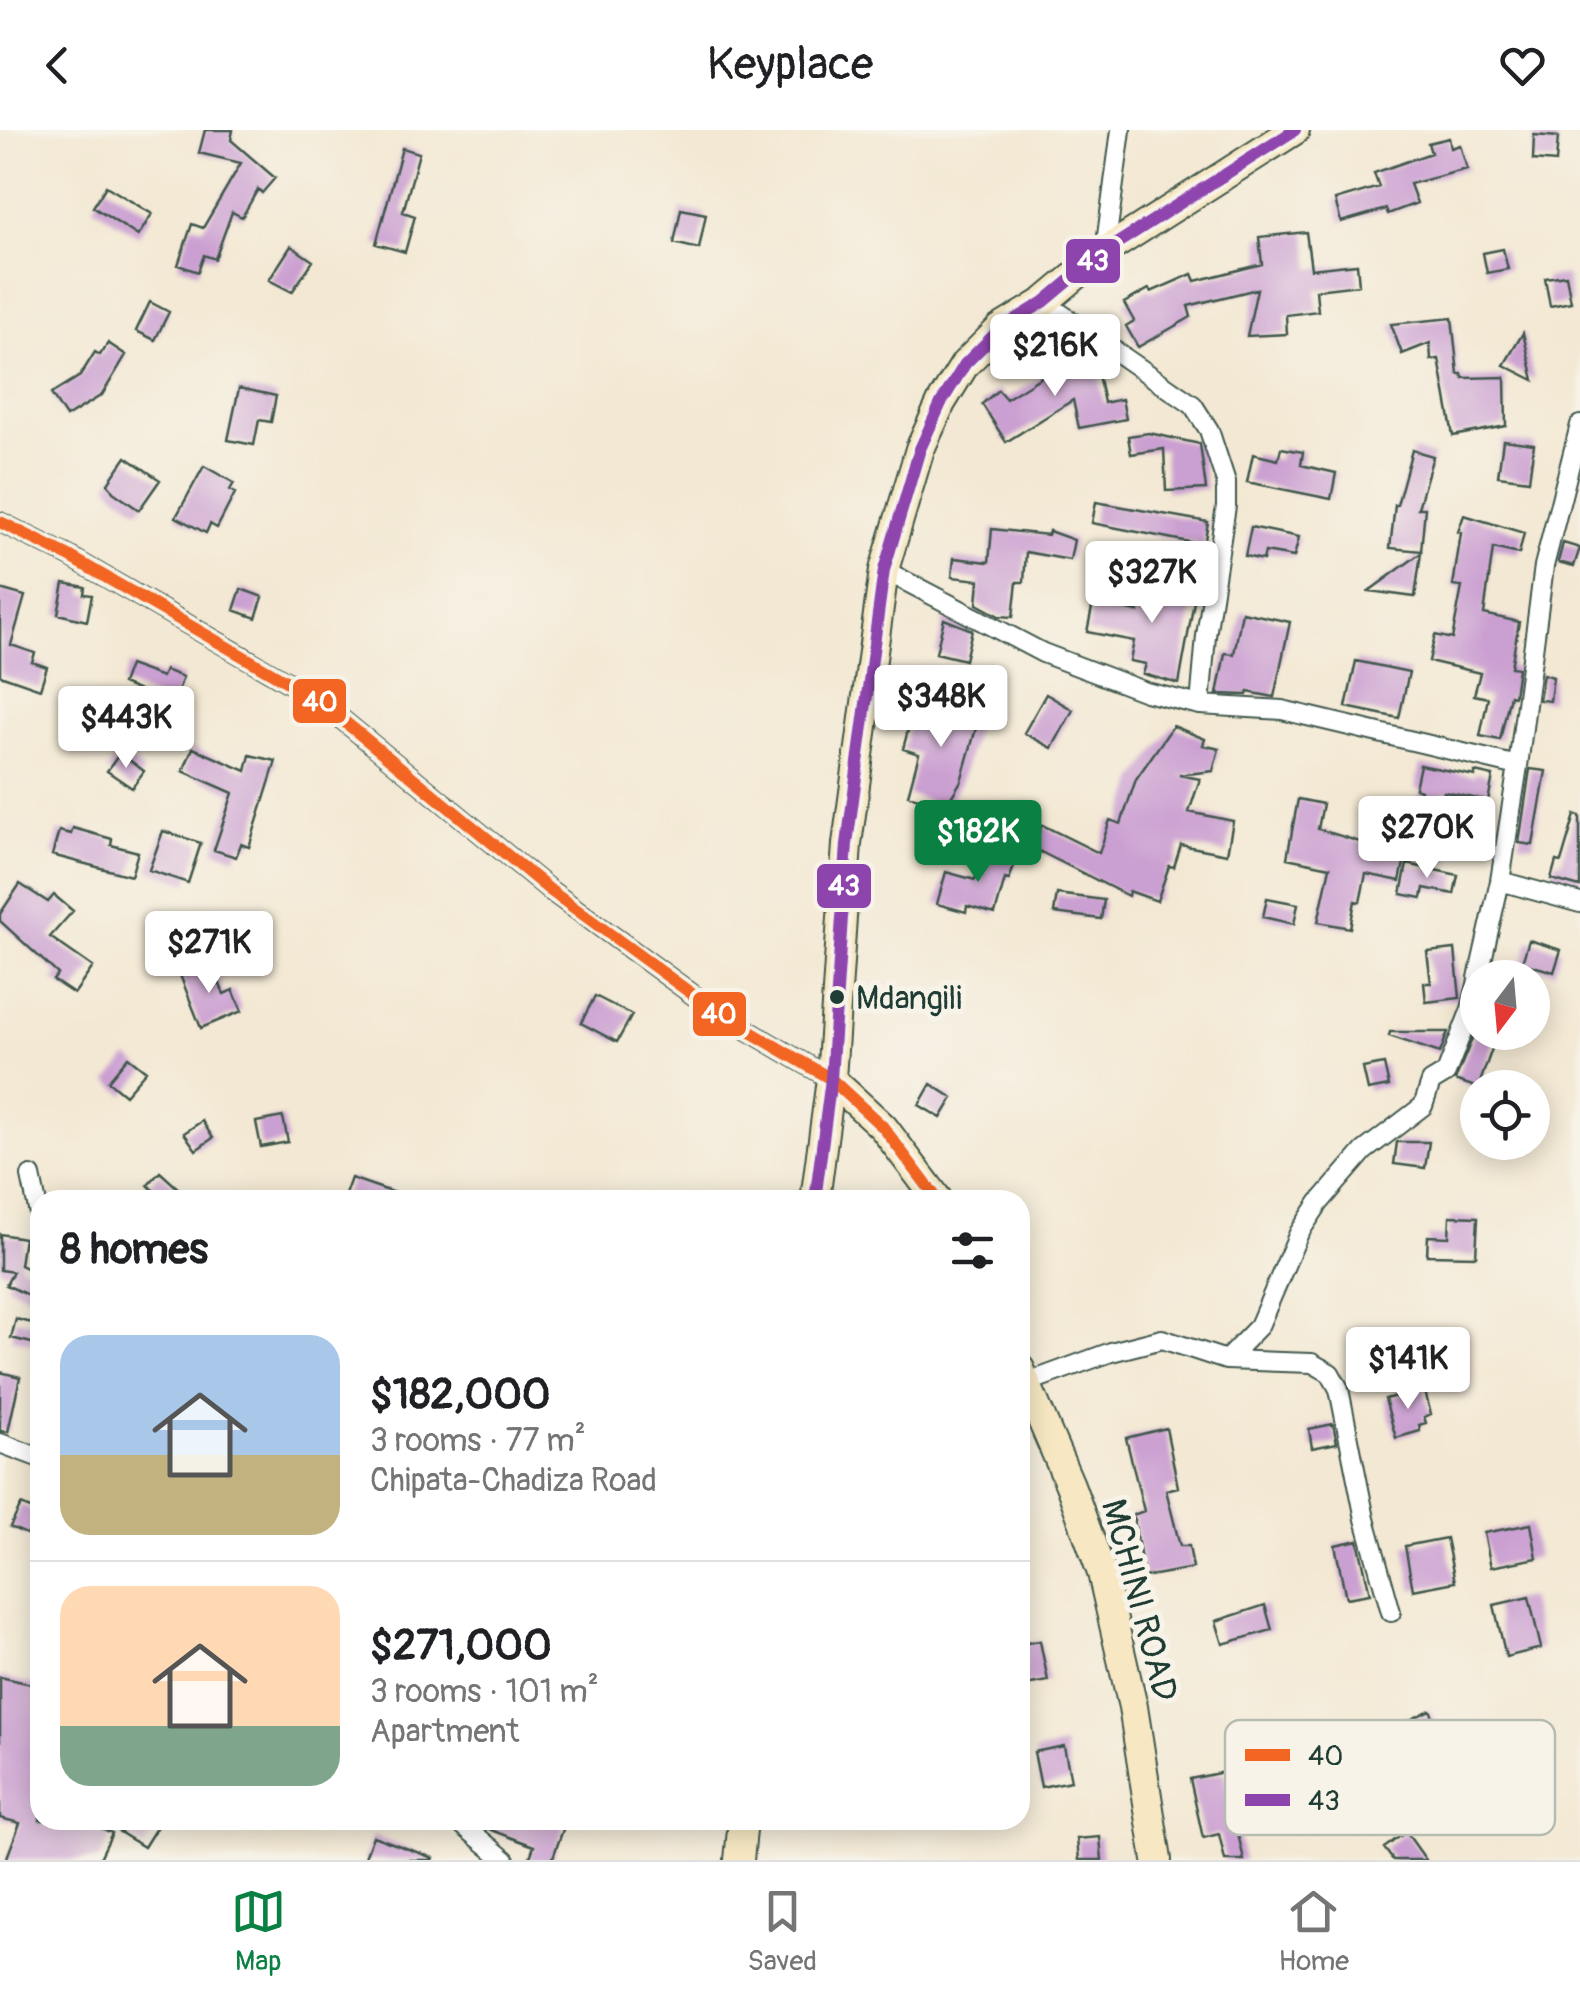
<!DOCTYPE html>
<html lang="en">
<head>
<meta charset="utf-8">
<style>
  :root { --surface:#fff; --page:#f6f6f6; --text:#202124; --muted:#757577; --line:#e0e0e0; --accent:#0b8043 }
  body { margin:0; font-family:Pangolin,sans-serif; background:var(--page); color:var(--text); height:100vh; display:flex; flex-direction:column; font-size:38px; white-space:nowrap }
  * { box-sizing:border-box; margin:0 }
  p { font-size:32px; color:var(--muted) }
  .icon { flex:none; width:55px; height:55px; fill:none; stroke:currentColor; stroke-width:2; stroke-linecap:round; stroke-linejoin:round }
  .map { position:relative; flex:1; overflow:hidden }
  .details { position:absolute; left:30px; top:1060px; width:1000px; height:640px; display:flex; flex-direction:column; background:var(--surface); border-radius:30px; box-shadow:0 5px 25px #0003 }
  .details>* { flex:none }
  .needle { width:65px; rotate:196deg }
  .controls { position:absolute; left:1460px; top:830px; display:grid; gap:20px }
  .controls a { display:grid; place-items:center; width:90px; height:90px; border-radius:50%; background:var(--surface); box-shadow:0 5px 25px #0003; font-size:50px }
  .price { position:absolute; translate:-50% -85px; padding:0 22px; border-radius:10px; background:#fff; color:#222; font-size:32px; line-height:65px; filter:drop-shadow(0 2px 5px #0008) }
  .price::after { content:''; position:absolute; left:50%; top:60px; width:30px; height:22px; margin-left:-15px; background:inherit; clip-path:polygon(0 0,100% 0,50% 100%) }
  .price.current { background:var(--accent); color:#fff }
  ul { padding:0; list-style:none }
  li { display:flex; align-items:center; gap:30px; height:250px; padding:0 30px }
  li+li { border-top:2px solid var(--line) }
  li span { display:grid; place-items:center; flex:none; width:280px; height:200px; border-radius:30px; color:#555 }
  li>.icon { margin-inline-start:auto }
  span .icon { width:120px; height:120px; fill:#fffc; stroke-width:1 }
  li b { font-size:42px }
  h2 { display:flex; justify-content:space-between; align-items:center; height:120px; padding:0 30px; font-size:42px }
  header { display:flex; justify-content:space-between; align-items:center; height:130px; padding:0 30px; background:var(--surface); font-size:45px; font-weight:600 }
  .menu { display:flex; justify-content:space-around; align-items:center; height:140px; border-top:2px solid var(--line); background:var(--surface); font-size:28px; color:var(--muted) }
  .menu a { display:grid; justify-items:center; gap:5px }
  .menu .current { color:var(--accent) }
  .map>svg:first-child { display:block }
</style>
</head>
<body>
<header><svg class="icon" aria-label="back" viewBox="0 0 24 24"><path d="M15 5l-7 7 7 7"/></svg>Keyplace<svg class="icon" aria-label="heart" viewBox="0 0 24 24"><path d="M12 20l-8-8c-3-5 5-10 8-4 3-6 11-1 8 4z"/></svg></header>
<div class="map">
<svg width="1580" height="1730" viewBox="0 0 1580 1730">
  <rect width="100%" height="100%" fill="#f7f3e8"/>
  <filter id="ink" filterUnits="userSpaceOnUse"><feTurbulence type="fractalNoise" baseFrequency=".01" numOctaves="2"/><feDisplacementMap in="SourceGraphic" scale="20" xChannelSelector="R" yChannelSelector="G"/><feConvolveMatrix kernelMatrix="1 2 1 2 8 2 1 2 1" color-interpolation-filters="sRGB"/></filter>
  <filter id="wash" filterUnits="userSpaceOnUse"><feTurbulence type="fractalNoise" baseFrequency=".0048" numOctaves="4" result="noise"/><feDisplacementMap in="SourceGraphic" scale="40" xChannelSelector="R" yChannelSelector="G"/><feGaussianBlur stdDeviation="2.25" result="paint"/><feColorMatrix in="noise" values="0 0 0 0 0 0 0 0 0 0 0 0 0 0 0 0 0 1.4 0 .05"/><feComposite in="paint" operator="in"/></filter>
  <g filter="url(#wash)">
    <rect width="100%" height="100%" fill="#f3e8d3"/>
    <g id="blocks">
      <path fill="#ca9fd1" d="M205 0H233L231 10 275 48 262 63 258 59 242 87 232 82 215 129 204 125 198 142 178 135 192 94 203 98 241 33 199 23Z
        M1534 5 1558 7 1556 32 1533 30Z
        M1449 8 1451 18 1460 15 1467 39 1410 54 1417 73 1388 84 1386 79 1341 92 1335 70 1379 57 1374 43 1431 23 1428 13Z
        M402 18 419 23 403 82 415 86 405 122 376 114Z
        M106 56 152 84 138 106 93 77Z
        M681 79 706 84 699 119 674 113Z
        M1306 102 1311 139 1357 134 1359 155 1316 160 1318 181 1286 185 1287 204 1247 206 1257 159 1188 176 1191 187 1138 217 1126 196 1134 191 1124 173 1149 159 1151 162 1192 144 1195 151 1262 134 1259 107Z
        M291 116 313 131 292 162 269 150Z
        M1503 119 1508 139 1487 143 1483 123Z
        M1566 145 1571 172 1550 176 1545 148Z
        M150 172 169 182 155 210 136 201Z
        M1452 188 1458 244H1462L1463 248 1505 247 1506 296 1453 306 1439 229 1431 230 1430 213 1402 224 1391 194Z
        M1523 203 1534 250 1504 235Z
        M108 213 126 225 102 265 66 287 51 264 80 246 95 222 100 225Z
        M1085 221 1088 235 1096 234 1104 273 1122 269 1126 289 1079 298 1073 270 1006 312 982 274 998 260 1006 269 1067 231 1066 225Z
        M239 258 276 266 271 292 259 290 254 315 228 310Z
        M1149 303 1200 314 1206 359 1166 361 1164 319 1131 324 1128 306Z
        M1503 310 1534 314 1529 350 1498 346Z
        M1281 318 1303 322 1301 335 1336 343 1331 369 1247 352 1253 324 1278 330Z
        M1412 320 1433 326 1418 378H1425L1421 421 1390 418 1395 375H1397Z
        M126 327 160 350 139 380 113 362 108 353Z
        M204 336 234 353 230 360 235 363 217 398 210 394 206 403 176 387Z
        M1096 372 1208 392 1204 415 1092 393Z
        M1464 385 1524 403 1519 424 1493 418 1484 484 1519 492 1511 537 1518 538 1514 566 1510 565 1500 610 1480 606 1488 568 1474 565 1480 543 1429 531 1435 505 1452 509 1462 457 1453 456 1461 403 1458 402Z
        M1251 397 1299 407 1294 427 1265 422 1263 430 1245 426Z
        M992 399 1048 405 1049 401 1074 410 1070 430 1026 422 1024 452H1017L1013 487 999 486 977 474 979 450 952 447 954 428 989 432Z
        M1563 413 1580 418 1574 436 1558 432Z
        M1421 423 1415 467 1369 461Z
        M1145 445 1197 455 1179 554 1143 544 1146 534 1130 531 1134 511 1087 502 1093 473 1138 482Z
        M64 453 85 457 84 464 92 465 87 491 58 484Z
        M0 459 25 466 11 515 35 523 32 532 47 537 40 559 0 545Z
        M241 459 263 467 256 488 234 480Z
        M1242 482 1290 492 1274 567 1248 562 1247 565 1217 564 1225 523 1234 524Z
        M944 489 972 500 965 530 936 523Z
        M1356 531 1409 542 1399 588 1346 577Z
        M129 535 162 547 165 540 183 547 173 574 122 554Z
        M1543 544 1553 547 1550 571 1539 570Z
        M1046 564 1073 580 1052 618 1024 603Z
        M968 572 991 579 986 597 977 595 961 651 946 676 908 665 919 624 903 619 915 574 963 587Z
        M1173 596 1205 609 1203 615 1219 619 1213 641 1179 645 1200 649 1189 682 1233 691 1227 724 1181 715 1174 737 1169 736 1157 771 1129 761 1128 766 1031 717 1042 695 1099 723 1110 690 1121 694 1136 649Z
        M193 618 246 641 250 625 276 631 249 717 241 714 236 727 214 720 233 663 183 641Z
        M120 623 144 641 132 658 107 641Z
        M1420 635 1475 646V642L1493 646 1488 671 1444 662 1438 690 1415 685 1421 660 1415 658Z
        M1530 639 1546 641 1533 715 1519 713Z
        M1298 669 1323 674 1318 699 1379 718 1383 694 1411 700 1400 751 1366 744 1360 772 1355 771 1350 798 1318 792 1330 737 1287 728Z
        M1575 685 1580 686V757L1551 749 1556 731 1561 732Z
        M73 698 112 709 111 715 138 722 131 746 52 725 59 701 71 704Z
        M163 701 201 713 188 753 149 740Z
        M986 720 1016 730 1009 750 1005 749 995 784 967 776 966 782 937 774 946 742 975 750Z
        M1407 734 1458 745 1454 764 1424 758 1422 768 1401 764Z
        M20 754 48 772 54 765 73 781 50 807 93 837 74 864 53 850 58 844 0 791V784Z
        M1057 764 1104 770 1101 789 1054 783Z
        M1267 768 1298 774 1294 794 1263 787Z
        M1529 810 1561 820 1554 842 1522 833Z
        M1455 819 1460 868 1426 872 1424 853H1431L1427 822Z
        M211 833 224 864 233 860 242 881 201 898 180 845Z
        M595 866 632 885 617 912 581 893Z
        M1390 902H1448L1440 923 1389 906Z
        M1475 902H1498L1478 958 1455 950Z
        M128 927 146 941 125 965 108 951Z
        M1384 934 1389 956 1368 960 1363 938Z
        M931 954 953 968 941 988 919 975Z
        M283 987 288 1012 261 1017 256 992Z
        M202 991 213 1008 196 1020 184 1003Z
        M1397 1012H1429L1425 1038 1394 1034Z
        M160 1042 191 1070H163L148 1055Z
        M351 1048 406 1067V1070H343Z
        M1450 1086 1478 1087 1476 1126 1427 1125 1428 1106 1449 1107Z
        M0 1104 24 1108 20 1135 40 1145V1155L34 1168 6 1155 13 1142 0 1140Z
        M16 1189 40 1195V1215L11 1208Z
        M0 1242 20 1247 8 1302 0 1301Z
        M1424 1258 1431 1284 1424 1287 1426 1293 1419 1295 1420 1301 1396 1308 1385 1269Z
        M1333 1294 1337 1313 1312 1318 1309 1299Z
        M1166 1298 1178 1357 1166 1360 1180 1416H1189L1193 1438 1144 1447 1133 1385 1144 1381 1126 1308Z
        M21 1375 40 1383V1410L10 1397Z
        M1531 1394 1537 1428 1491 1437 1484 1403Z
        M1446 1408 1455 1452 1413 1460 1405 1416Z
        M1358 1410 1370 1464 1346 1468 1335 1415Z
        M1529 1467 1541 1518 1506 1527 1494 1475Z
        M1265 1475 1272 1500 1223 1514 1216 1491Z
        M1040 1511 1048 1551 1025 1555 1020 1514Z
        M0 1547 40 1556V1690H84L112 1703 99 1730H6L20 1693 0 1688Z
        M1430 1580 1448 1617 1421 1630 1402 1594Z
        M1064 1616 1071 1651 1041 1657 1034 1622Z
        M1224 1642 1244 1730H1225L1219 1704 1203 1708 1190 1649Z
        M100 1690H161L144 1717Z
        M477 1690H561L559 1695 564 1697 552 1730H529L534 1716 486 1698Z
        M1406 1702 1426 1730H1393L1384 1718Z
        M373 1706 433 1728 432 1730H364Z
        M1100 1707 1102 1730H1079L1077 1709Z"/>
    </g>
  </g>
  <g filter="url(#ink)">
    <use href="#blocks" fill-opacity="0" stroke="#3f574c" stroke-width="2.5"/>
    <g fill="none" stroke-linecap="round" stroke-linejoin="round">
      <defs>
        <path id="street" d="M1105 121 1121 0
          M1044 172 1193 275 1209 300 1226 352V376L1206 506 1200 575
          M0 392 69 426 317 569 551 761 718 883 831 949
          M884 440 1043 523 1146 562 1200 575 1282 580 1518 636
          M1500 751 1580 773
          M1478 848 1500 751 1518 636 1544 436 1580 295
          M31 1046 40 1089
          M1226 1230 1259 1196 1299 1103 1319 1073 1364 1021 1423 976 1431 952 1446 943 1471 879 1478 850
          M1026 1253 1111 1222 1162 1209 1226 1230 1312 1233 1330 1243 1339 1259 1365 1389 1391 1482
          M0 1313 40 1328
          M457 1690 505 1730"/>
        <path id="secondary" d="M831 949 883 997 938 1070
          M815 1070 831 949 847 714 884 440 920 319 941 273 965 234 1000 199 1044 172 1105 121 1295 0
          M1020 1239 1070 1355 1102 1443 1133 1577 1157 1730
          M739 1730 743 1690"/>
      </defs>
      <use href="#street" stroke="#3f574c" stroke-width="22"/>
      <use href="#secondary" stroke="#3f574c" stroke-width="32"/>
      <use href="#street" stroke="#fff" stroke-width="18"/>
      <use href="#secondary" stroke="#f7e8c3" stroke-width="28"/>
      <defs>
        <path id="bus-1" d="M0 392 69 426 317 569 551 761 718 883 831 949 883 997 938 1070"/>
        <path id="bus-2" d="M815 1070 831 949 847 714 884 440 920 319 941 273 965 234 1000 199 1044 172 1105 121 1295 0"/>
      </defs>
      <use href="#bus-1" stroke="#f7f3e8" stroke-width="20"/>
      <use href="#bus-2" stroke="#f7f3e8" stroke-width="20"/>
      <use href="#bus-1" stroke="#f26522" stroke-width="12"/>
      <use href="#bus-2" stroke="#8e44ad" stroke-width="12"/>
    </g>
  </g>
  <circle fill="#1f3d34" stroke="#f7f3e8" stroke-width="4" cx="837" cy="867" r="9"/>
  <g text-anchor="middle" stroke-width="10" stroke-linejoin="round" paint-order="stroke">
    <g font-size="32" fill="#1f3d34" stroke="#f7f3e8" text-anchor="start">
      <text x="856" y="879">Mdangili</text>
    </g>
    <g font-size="35" fill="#1f3d34" stroke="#f7f3e8">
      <text transform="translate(1140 1470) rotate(75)" y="12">MCHINI ROAD</text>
    </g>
  </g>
  <rect x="1225" y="1590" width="330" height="115" rx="15" fill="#f7f3e8" stroke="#b6bcb2" stroke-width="2.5"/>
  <rect x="1245" y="1619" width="45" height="12" fill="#f26522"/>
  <rect x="1245" y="1664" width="45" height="12" fill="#8e44ad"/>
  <g font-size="28" fill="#1f3d34">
    <text x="1308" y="1635">40</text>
    <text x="1308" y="1680">43</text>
  </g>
  <g stroke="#f7f3e8" stroke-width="4">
    <rect x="1064" y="107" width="58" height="48" rx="10" fill="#8e44ad"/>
    <rect x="291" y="547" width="57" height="48" rx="10" fill="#f26522"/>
    <rect x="815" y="732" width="58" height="48" rx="10" fill="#8e44ad"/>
    <rect x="691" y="860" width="57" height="48" rx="10" fill="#f26522"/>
  </g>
  <g font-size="28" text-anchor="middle" font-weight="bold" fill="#fff">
    <text x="1093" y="140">43</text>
    <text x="320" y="581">40</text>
    <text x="844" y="765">43</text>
    <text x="719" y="893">40</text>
  </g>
</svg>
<div class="controls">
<a><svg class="needle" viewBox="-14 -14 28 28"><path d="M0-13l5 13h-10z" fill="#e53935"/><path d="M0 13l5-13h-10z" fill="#757577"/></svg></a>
<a><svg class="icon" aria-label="locate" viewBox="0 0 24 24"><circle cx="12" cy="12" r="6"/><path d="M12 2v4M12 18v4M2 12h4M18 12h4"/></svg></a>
</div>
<b class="price" style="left:1055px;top:269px">$216K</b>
<b class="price" style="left:1152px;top:496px">$327K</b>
<b class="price" style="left:941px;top:620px">$348K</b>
<b class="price" style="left:126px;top:641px">$443K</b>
<b class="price" style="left:1427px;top:751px">$270K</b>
<b class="price current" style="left:978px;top:755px">$182K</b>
<b class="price" style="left:209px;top:866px">$271K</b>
<b class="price" style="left:1408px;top:1282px">$141K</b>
<section class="details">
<h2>8 homes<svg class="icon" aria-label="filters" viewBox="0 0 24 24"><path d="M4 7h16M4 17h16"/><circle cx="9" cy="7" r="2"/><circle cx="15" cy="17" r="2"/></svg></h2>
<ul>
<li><span style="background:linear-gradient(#a9c7e8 60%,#c2b280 0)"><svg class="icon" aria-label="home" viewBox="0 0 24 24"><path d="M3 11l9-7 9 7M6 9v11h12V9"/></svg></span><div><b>$182,000</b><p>3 rooms · 77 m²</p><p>Chipata-Chadiza Road</p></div></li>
<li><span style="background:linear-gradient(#ffd9b3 70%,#7fa58c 0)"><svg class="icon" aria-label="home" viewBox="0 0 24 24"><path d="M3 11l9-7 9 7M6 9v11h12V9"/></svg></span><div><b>$271,000</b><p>3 rooms · 101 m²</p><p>Apartment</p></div></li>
</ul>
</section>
</div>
<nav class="menu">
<a class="current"><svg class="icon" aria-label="map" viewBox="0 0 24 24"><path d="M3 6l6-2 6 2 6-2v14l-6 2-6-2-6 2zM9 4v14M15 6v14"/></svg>Map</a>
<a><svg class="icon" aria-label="saved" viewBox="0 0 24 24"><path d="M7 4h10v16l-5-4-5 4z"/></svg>Saved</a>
<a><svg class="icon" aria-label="home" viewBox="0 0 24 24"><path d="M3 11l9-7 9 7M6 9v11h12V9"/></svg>Home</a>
</nav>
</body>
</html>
